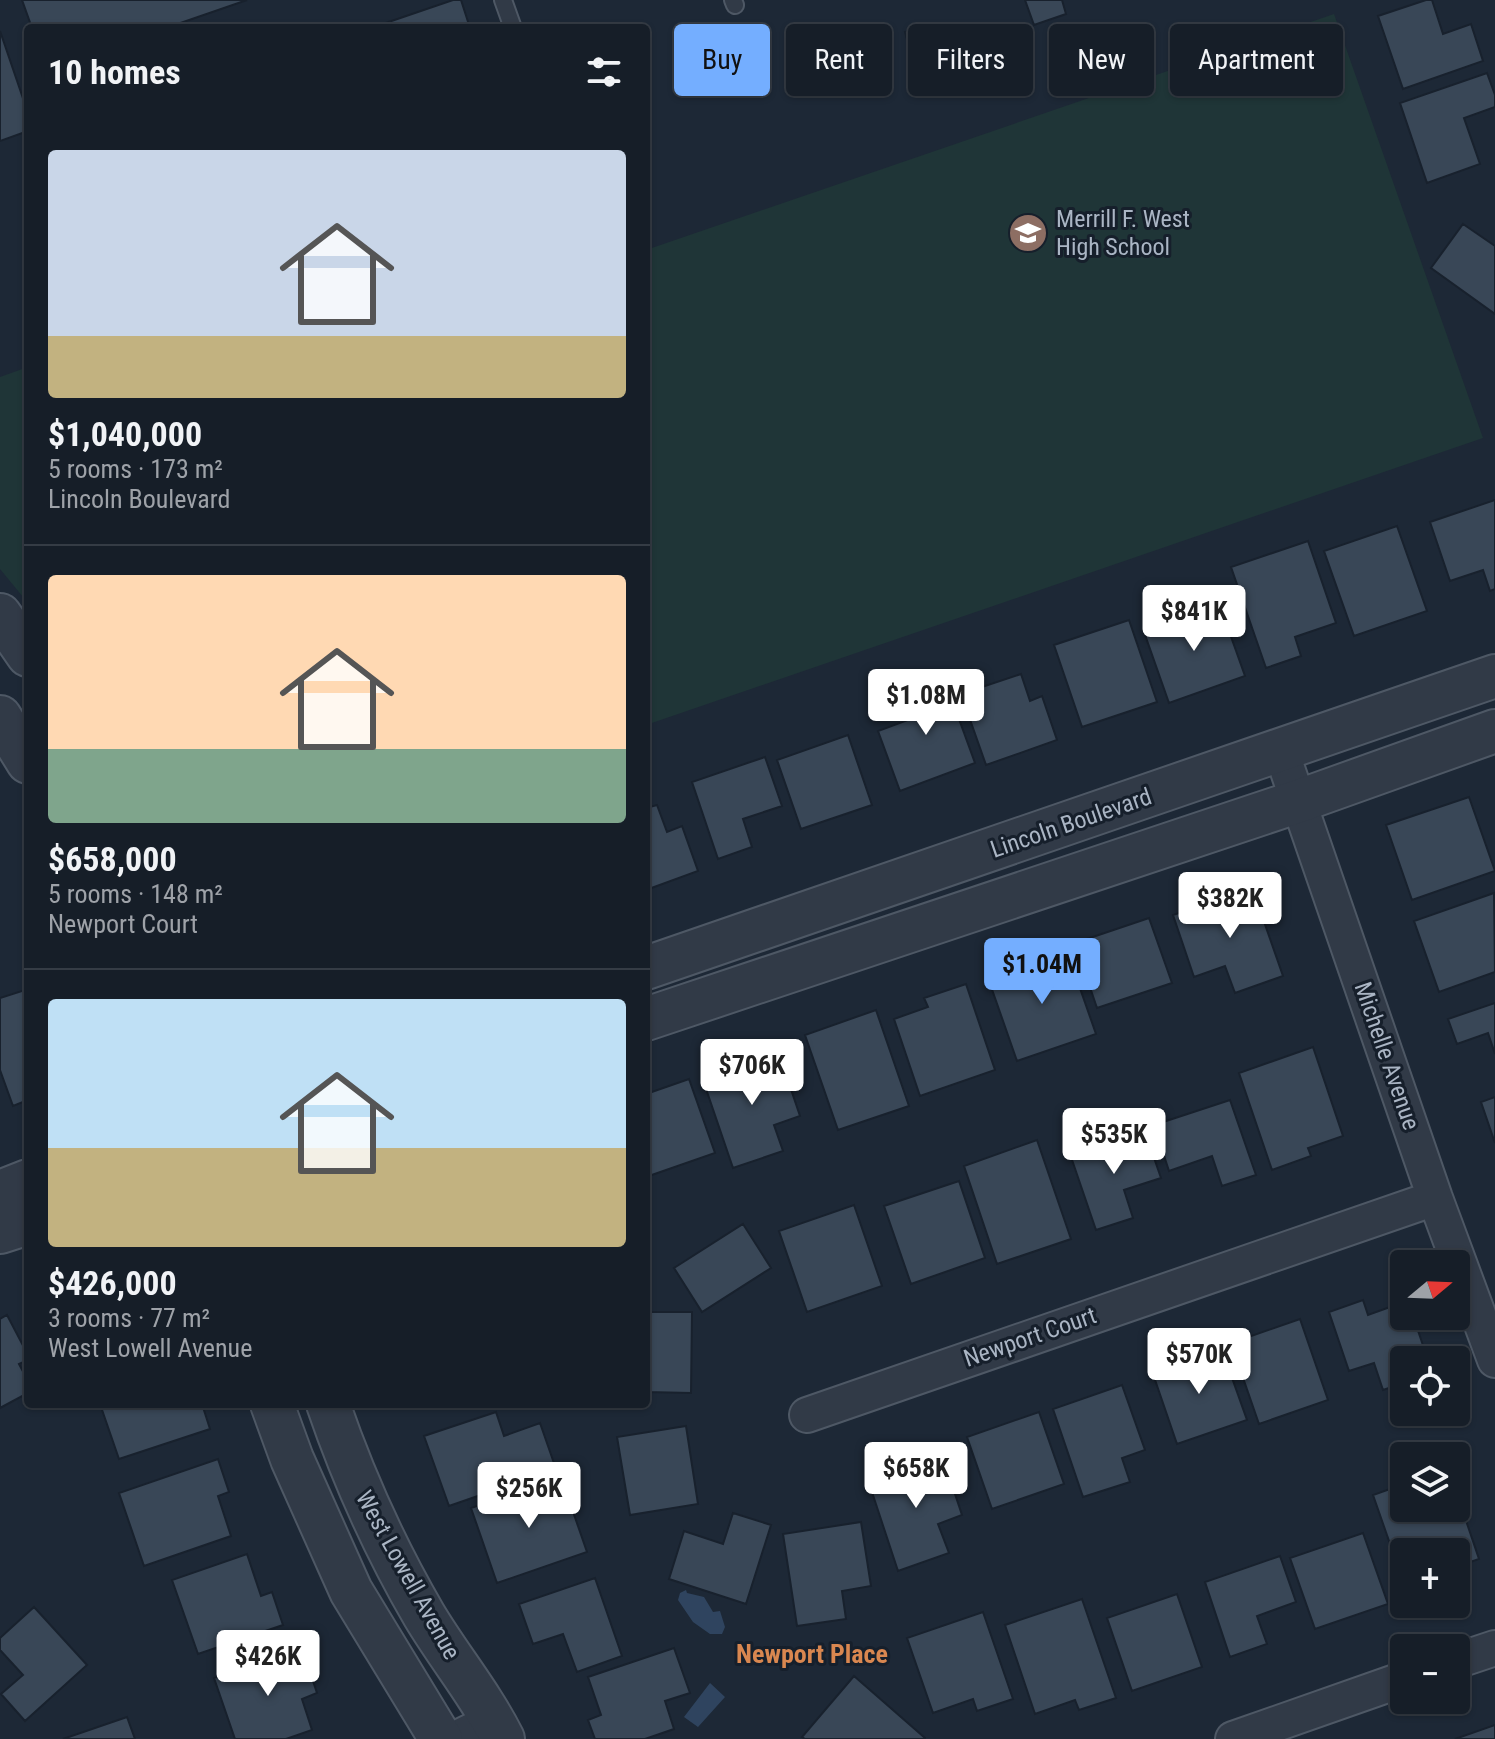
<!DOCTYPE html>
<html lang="en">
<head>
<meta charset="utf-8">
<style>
  :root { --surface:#161e28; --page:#1f2730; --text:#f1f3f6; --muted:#9ea2a8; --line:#353c45; --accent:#74aeff }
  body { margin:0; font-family:"Roboto Condensed",sans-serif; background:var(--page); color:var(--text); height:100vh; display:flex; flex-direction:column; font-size:30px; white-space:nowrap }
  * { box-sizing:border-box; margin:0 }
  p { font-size:26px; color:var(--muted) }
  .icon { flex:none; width:44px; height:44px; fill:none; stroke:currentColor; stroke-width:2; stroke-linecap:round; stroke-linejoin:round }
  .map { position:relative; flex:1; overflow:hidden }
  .drawer { position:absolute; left:24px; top:24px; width:626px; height:1384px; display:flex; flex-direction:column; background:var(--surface); border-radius:8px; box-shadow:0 2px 6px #0004,0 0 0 2px var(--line) }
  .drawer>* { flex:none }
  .hud { position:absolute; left:674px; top:24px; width:700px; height:72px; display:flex; gap:16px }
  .needle { width:52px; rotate:71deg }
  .tools { position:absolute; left:1390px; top:1250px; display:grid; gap:16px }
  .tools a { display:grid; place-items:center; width:80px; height:80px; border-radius:8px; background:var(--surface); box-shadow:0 2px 6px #0004,0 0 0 2px var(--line); font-size:40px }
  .price { position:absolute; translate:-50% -68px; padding:0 18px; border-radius:8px; background:#fff; color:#222; font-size:26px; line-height:52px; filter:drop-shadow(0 2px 4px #0008) }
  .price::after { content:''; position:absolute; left:50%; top:48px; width:24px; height:18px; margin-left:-12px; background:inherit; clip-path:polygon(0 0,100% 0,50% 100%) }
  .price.current { background:var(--accent); color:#111 }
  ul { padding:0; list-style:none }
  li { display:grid; align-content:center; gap:16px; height:424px; padding:0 24px }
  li+li { border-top:2px solid var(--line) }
  li span { display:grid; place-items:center; height:248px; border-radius:8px; color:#555 }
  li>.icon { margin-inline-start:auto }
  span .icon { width:144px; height:144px; fill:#fffc; stroke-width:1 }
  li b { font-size:34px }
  h2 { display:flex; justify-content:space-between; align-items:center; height:96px; padding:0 24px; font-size:34px }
  .tag { padding:0 28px; border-radius:8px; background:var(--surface); box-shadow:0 2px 6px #0004,0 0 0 2px var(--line); font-size:28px; line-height:72px }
  .tag.current { background:var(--accent); color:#111 }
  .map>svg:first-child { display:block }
</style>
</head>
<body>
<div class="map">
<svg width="1495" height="1739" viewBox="0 0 1495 1739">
  <rect width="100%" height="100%" fill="#1d2836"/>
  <path fill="#1f3537" d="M1334 14 1483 438 646 725V250Z
    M28 367V603L0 569V377Z"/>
  <path fill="#2f445f" d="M686 1590 687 1593 704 1597 713 1612 720 1611 725 1627 722 1634H710L693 1622 678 1600 680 1593Z
    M710 1683 725 1697 698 1727 684 1717Z"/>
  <path fill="#394757" stroke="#18212d" stroke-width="2" d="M22 0H247L166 28H32Z
    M453 0H461L470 28H371Z
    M1025 0H1062L1066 14 1034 25Z
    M1426 0H1432L1443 34 1471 24 1483 61 1403 89 1378 16Z
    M932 25 945 70 917 78 905 32Z
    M0 31 28 113V131L0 141Z
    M1487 73 1495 95V107L1464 118 1480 164 1427 183 1400 103Z
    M1463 224 1495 246V314L1431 268Z
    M1495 500V589L1490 591 1483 570 1450 581 1430 522Z
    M1397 526 1427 611 1354 636 1324 551Z
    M1308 541 1336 623 1295 637 1301 656 1266 668 1231 567Z
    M1219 603 1245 676 1169 703 1143 629Z
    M1129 620 1157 702 1082 727 1054 645Z
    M1021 674 1030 701 1042 696 1057 740 986 765 961 694Z
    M944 678 975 763 900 791 878 731 908 720 899 694Z
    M848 735 872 805 801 829 777 760Z
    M765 757 782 806 743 819 752 847 718 859 692 782Z
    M1469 797 1495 871 1412 900 1386 825Z
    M657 805 667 832 682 826 698 871 646 890V808Z
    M1252 887 1283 976 1235 993 1225 966 1194 977 1173 915Z
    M1494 893 1495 972 1439 992 1414 921Z
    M1149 918 1172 983 1097 1008 1075 943Z
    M1067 951 1096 1034 1017 1061 988 978Z
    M966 984 995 1070 920 1096 894 1019 928 1007 924 998Z
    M28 989V1100L13 1106 0 1070V998Z
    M1495 1003V1054L1488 1033 1457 1044 1448 1019Z
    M876 1010 909 1106 838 1130 805 1035Z
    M1313 1047 1343 1136 1308 1148 1311 1156 1272 1170 1239 1073Z
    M778 1051 800 1116 774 1125 783 1151 733 1168 702 1077Z
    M689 1079 715 1153 646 1177V1094Z
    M1495 1097V1143L1481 1102Z
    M1230 1100 1256 1175 1222 1186 1212 1156 1169 1171 1154 1125Z
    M1144 1129 1161 1178 1124 1190 1133 1218 1096 1230 1070 1154Z
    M1037 1140 1071 1239 997 1264 964 1166Z
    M959 1181 985 1258 911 1284 884 1206Z
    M854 1205 882 1286 807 1312 779 1231Z
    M743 1224 771 1268 702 1312 674 1268Z
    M1363 1300 1368 1315 1404 1302V1316H1413L1428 1360H1404V1383L1383 1390 1374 1363 1349 1371 1329 1312Z
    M646 1312H692L691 1393 646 1392Z
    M7 1315 28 1355V1360L19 1364 28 1381V1393L0 1408V1319Z
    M1300 1319 1328 1400 1259 1424 1231 1343Z
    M1221 1347 1247 1420 1177 1444 1152 1371Z
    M1122 1385 1145 1450 1122 1458 1130 1482 1083 1497 1053 1409Z
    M100 1404H202L210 1429 119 1459Z
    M496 1412 504 1436 540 1423 556 1469 449 1506 424 1436Z
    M1039 1412 1064 1484 992 1509 967 1437Z
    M686 1426 698 1504 630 1515 617 1437Z
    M942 1455 962 1515 938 1524 949 1553 898 1571 868 1480Z
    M218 1459 229 1492 218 1496 231 1536 144 1566 119 1493Z
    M561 1477 587 1552 497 1583 471 1508Z
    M1404 1484V1508H1456V1491L1479 1559 1456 1567V1552H1404V1584L1373 1495Z
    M733 1513 771 1525 746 1604 669 1579 684 1531 723 1544Z
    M861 1522 871 1586 842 1591 846 1619 797 1626 783 1534Z
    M1363 1533 1388 1604 1315 1629 1290 1558Z
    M247 1554 261 1596 272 1592 283 1625 198 1654 172 1580Z
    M1280 1556 1296 1602 1257 1616 1267 1644 1230 1657 1205 1582Z
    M595 1578 622 1656 577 1672 563 1634 533 1644 519 1604Z
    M1177 1594 1202 1667 1132 1691 1107 1618Z
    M1082 1599 1116 1698 1079 1710 1075 1700 1035 1714 1005 1625Z
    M34 1607 87 1665 25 1721 1 1694 23 1675 0 1650V1638Z
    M983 1612 1013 1699 977 1711 973 1699 933 1713 907 1638Z
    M302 1648 317 1693 302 1699 312 1730 286 1739H235L214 1678Z
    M674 1648 690 1693 665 1701 674 1729 645 1739H595L588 1720 601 1715 588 1677Z
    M854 1676 925 1738V1739H805L802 1737Z
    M127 1717 135 1739H63Z
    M1495 1725V1739H1455Z"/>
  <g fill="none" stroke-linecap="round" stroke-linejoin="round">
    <defs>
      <path id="service" d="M503 0 513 28
        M733 0 735 5"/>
      <path id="minor" d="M1281 751 1435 1198 1495 1360
        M807 1415 1435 1198
        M1456 1661 1495 1648
        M455 1739 494 1720
        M1233 1739 1404 1679"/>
      <path id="tertiary" d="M0 615 28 655
        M0 717 28 762
        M646 968 1495 676
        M646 1019 1299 801 1495 731
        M0 1192 28 1181
        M0 1232 28 1223
        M272 1404 292 1459 351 1591 441 1739
        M328 1404C353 1477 385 1548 424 1615 449 1657 481 1695 503 1739"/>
    </defs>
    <use href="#service" stroke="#4e5865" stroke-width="20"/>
    <use href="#minor" stroke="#4e5865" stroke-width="38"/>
    <use href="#tertiary" stroke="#4e5865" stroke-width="46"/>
    <use href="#service" stroke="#313a47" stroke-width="16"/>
    <use href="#minor" stroke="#313a47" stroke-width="34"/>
    <use href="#tertiary" stroke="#313a47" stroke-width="42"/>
  </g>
  <defs>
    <symbol id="school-disc" viewBox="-11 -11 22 22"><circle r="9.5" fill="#8d6e63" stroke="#161f2b"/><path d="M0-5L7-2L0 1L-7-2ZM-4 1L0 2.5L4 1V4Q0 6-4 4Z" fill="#fff"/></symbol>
  </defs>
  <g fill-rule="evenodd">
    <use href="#school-disc" x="1006" y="211" width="44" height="44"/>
  </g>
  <g text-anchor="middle" stroke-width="6" stroke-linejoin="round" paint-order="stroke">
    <g font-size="24" fill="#aab5c4" stroke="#161f2b" text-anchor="start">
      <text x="1056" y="227">Merrill F. West<tspan x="1056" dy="28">High School</tspan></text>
    </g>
    <g font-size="24" fill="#aab5c4" stroke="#161f2b">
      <text transform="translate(1071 823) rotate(-19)" y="8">Lincoln Boulevard</text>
      <text transform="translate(1387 1056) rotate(71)" y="8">Michelle Avenue</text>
      <text transform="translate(1030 1337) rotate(-19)" y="8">Newport Court</text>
      <text transform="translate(408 1575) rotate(61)" y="8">West Lowell Avenue</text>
    </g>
    <g font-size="26" font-weight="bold" fill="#d98750" stroke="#161f2b">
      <text x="812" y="1663">Newport Place</text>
    </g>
  </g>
</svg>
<div class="tools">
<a><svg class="needle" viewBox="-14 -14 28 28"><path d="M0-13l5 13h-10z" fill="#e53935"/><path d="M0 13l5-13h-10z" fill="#9ea2a8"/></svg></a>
<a><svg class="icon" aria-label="locate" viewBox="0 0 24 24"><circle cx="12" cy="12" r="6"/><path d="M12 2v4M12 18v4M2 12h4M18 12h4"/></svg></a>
<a><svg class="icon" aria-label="layers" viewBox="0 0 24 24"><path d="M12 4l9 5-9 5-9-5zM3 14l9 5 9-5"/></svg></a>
<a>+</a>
<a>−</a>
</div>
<b class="price" style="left:1194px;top:653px">$841K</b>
<b class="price" style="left:926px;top:737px">$1.08M</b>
<b class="price" style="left:1230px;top:940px">$382K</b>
<b class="price current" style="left:1042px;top:1006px">$1.04M</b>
<b class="price" style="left:752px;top:1107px">$706K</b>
<b class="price" style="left:1114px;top:1176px">$535K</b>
<b class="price" style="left:1199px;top:1396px">$570K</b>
<b class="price" style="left:916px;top:1510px">$658K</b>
<b class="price" style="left:529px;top:1530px">$256K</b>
<b class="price" style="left:268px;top:1698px">$426K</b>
<div class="hud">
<a class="tag current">Buy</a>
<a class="tag">Rent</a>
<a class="tag">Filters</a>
<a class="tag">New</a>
<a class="tag">Apartment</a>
</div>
<section class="drawer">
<h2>10 homes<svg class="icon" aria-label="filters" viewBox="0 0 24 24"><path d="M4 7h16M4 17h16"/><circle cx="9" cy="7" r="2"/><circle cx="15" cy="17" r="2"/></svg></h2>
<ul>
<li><span style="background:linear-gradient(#c9d6e8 75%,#c2b280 0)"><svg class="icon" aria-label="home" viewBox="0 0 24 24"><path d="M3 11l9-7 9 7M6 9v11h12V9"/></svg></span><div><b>$1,040,000</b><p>5 rooms · 173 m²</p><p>Lincoln Boulevard</p></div></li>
<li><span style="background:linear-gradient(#ffd9b3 70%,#7fa58c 0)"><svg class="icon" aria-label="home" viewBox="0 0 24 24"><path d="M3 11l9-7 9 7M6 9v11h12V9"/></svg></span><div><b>$658,000</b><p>5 rooms · 148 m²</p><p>Newport Court</p></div></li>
<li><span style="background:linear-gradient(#bfe0f5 60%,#c2b280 0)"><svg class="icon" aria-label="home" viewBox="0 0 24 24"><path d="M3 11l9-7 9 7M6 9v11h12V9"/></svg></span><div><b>$426,000</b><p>3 rooms · 77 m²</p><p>West Lowell Avenue</p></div></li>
</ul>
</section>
</div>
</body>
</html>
